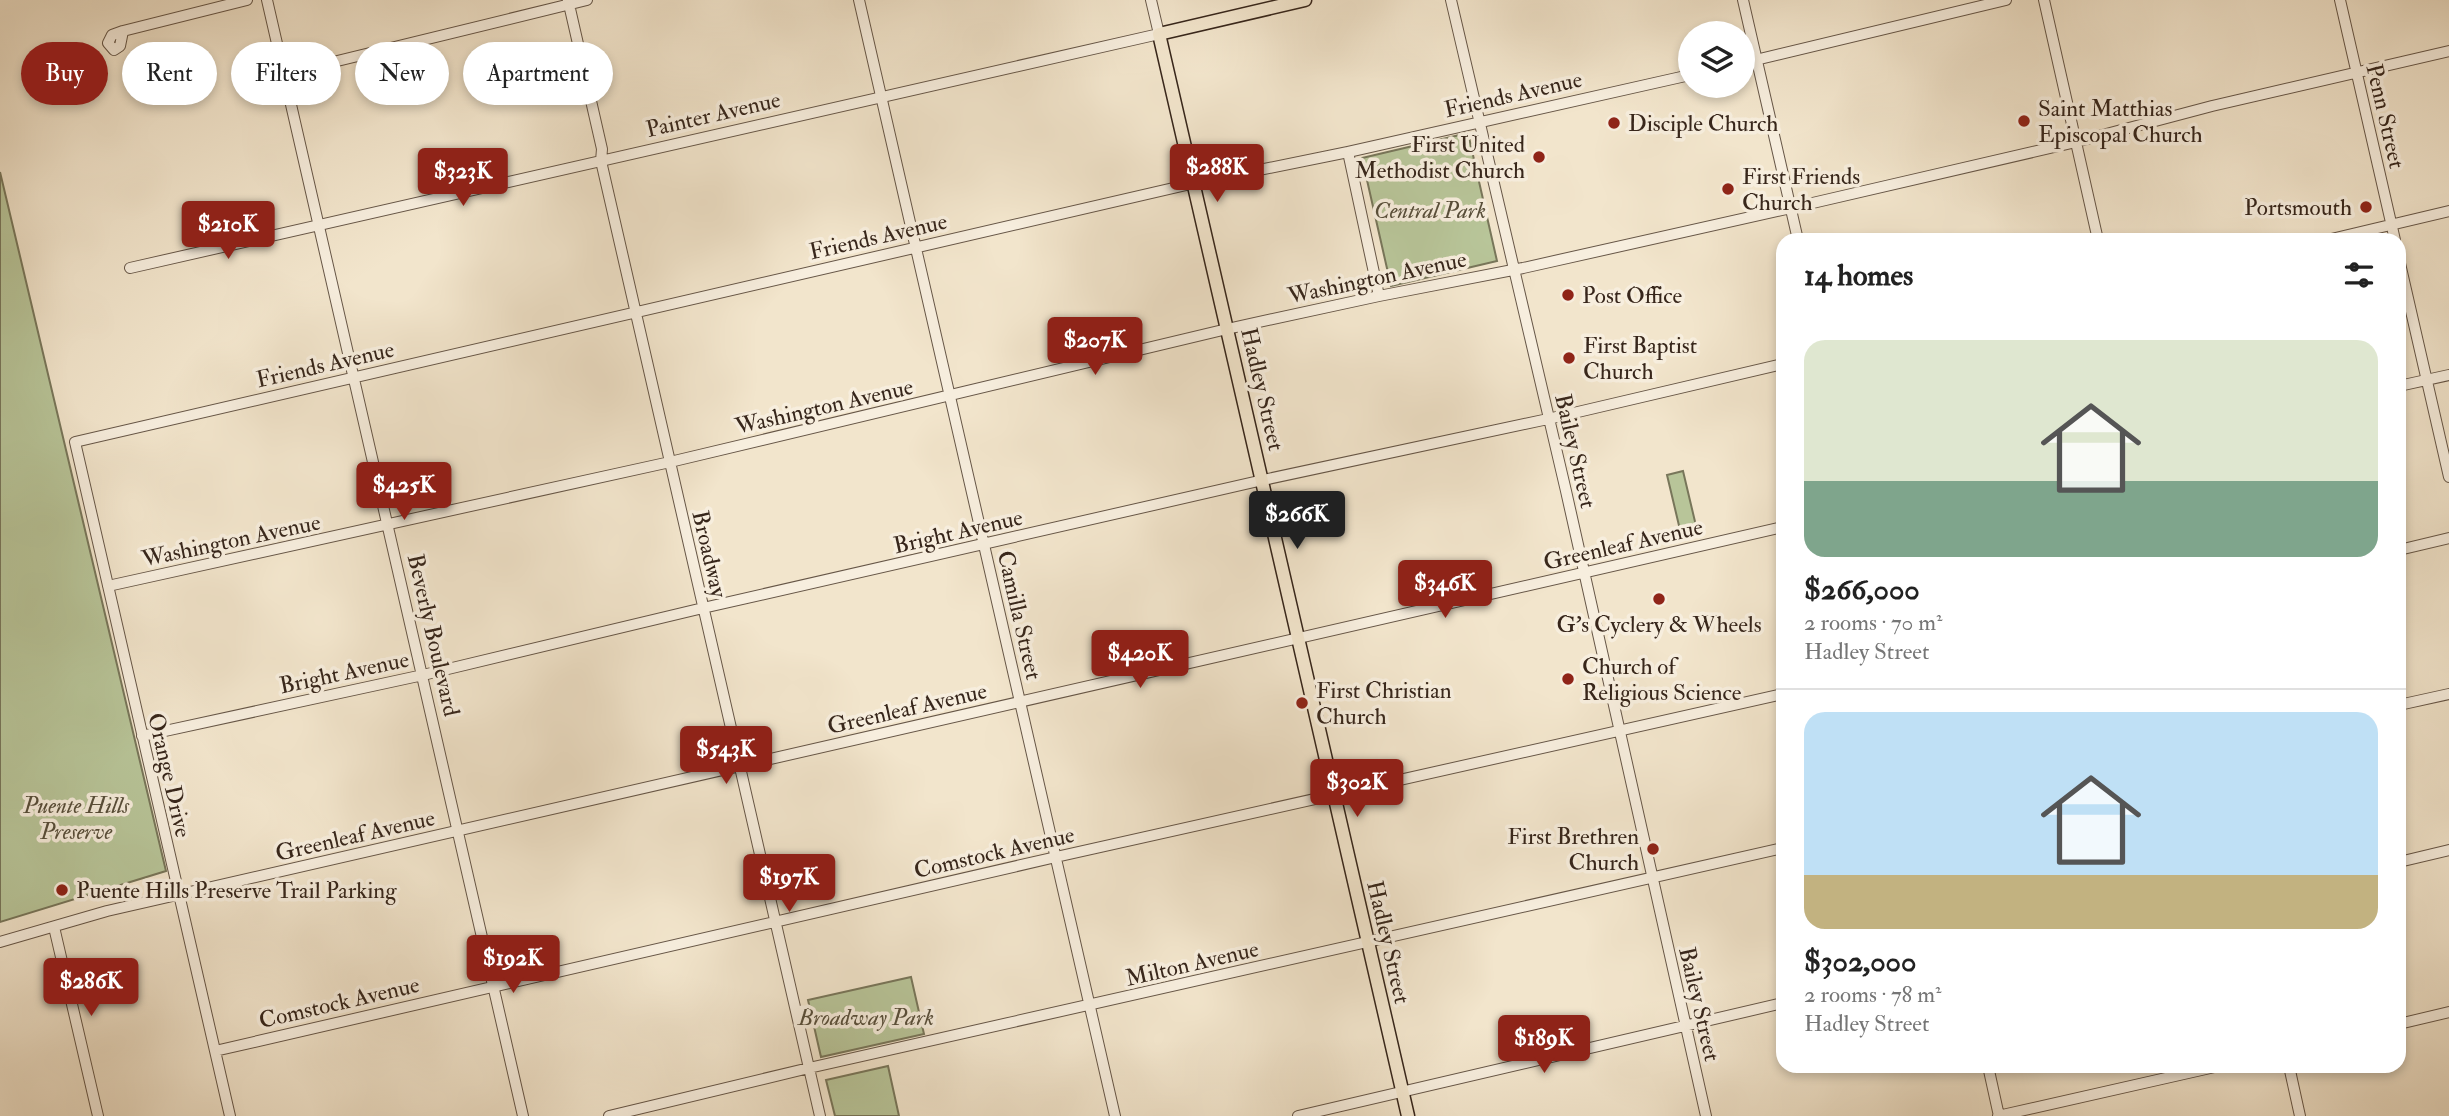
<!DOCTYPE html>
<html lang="en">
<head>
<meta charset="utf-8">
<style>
  :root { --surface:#fff; --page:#f2f2f2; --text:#222; --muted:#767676; --line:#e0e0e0; --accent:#8f2418 }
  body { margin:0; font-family:"IM FELL Double Pica",serif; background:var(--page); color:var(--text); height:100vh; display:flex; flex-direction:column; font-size:26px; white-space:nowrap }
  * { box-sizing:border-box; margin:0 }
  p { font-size:23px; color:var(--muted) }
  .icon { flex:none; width:38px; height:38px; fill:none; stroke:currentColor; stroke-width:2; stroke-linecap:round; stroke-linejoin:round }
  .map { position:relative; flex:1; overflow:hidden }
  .drawer { position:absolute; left:1776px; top:233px; width:630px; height:840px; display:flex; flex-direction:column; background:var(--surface); border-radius:21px; box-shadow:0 4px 10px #0003 }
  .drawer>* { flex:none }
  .top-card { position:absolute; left:21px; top:42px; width:665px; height:63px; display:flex; gap:14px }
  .controls { position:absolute; left:1678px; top:21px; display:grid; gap:14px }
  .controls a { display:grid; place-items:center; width:77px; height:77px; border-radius:50%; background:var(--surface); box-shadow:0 4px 10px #0003; font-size:35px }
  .price { position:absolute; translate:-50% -60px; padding:0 16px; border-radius:7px; background:var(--accent); color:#fff; font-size:23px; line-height:46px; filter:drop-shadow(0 2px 4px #0008) }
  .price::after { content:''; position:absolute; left:50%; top:42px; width:21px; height:16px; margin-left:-10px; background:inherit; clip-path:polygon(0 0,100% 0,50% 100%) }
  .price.current { background:#222; color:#fff }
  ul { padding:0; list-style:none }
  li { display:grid; align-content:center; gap:14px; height:371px; padding:0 28px }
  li+li { border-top:2px solid var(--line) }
  li span { display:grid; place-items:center; height:217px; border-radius:21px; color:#555 }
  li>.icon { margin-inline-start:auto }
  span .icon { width:126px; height:126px; fill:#fffc; stroke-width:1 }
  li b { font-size:30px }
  h2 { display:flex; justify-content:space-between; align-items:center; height:84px; padding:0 28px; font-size:30px }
  .chip { padding:0 24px; border-radius:32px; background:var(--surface); box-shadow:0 4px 10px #0003; font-size:24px; line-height:63px }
  .chip.current { background:var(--accent); color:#fff }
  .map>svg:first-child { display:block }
</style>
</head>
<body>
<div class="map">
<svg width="2449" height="1116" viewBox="0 0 2449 1116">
  <rect width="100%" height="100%" fill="#f2e5cc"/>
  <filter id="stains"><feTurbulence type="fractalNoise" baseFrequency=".00286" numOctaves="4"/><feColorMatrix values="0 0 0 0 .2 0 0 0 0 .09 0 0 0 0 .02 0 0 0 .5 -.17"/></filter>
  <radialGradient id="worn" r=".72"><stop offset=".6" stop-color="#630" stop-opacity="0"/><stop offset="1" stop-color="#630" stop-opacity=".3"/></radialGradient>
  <path fill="#b8c599" stroke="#78765a" stroke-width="2" d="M1468 133 1497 261 1391 286 1362 158Z
    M0 172 166 871 0 922Z
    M1683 471 1697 530 1681 534 1667 475Z
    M911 977 924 1034 821 1057 808 1000Z
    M888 1066 899 1116H835L826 1080Z"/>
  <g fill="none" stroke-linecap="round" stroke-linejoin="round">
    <defs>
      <path id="minor" d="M267 0 523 1116
        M568 0 602 149 601 161 820 1116
        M859 0 1115 1116
        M1451 0 1566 491 1706 1116
        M1743 0 1798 240
        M2044 0 2098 240
        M2340 0 2395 240
        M123 31 120 46 114 50 108 43 112 35 123 31 247 0
        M1743 63 2006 0
        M284 74 587 0
        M1348 152 1379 296
        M2327 240 2449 211
        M2399 259 2449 477
        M130 268 1159 34 1151 0
        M2399 386 2449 375
        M2399 550 2449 538
        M108 586 670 462 1227 329 1379 296 1523 268 1791 208 2076 142 2212 106 2449 51
        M2399 705 2449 694
        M142 736 423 675 703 608 1263 480 1548 419 1783 364
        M2399 862 2449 850
        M54 927 98 1116
        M0 942 107 911 1783 527
        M2399 1024 2449 1012
        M215 1051 1056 857 1783 694
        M1988 1066 1999 1116
        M2289 1066 2300 1116
        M230 1116 75 442 1195 183 1348 152 1690 75
        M609 1116 809 1068 1783 848
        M1298 1116 1783 1003
        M1998 1116 2219 1066"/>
      <path id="major" d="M1305 0 1159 34 1408 1116"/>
    </defs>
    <use href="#minor" stroke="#665647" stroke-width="12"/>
    <use href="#major" stroke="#37261b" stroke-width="15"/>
    <use href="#minor" stroke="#f7eede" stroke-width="10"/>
    <use href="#major" stroke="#f2e5cc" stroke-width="12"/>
  </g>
  <g fill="#8f2418" stroke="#f7eede" stroke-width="2.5">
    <circle cx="2024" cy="121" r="7"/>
    <circle cx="1614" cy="123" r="7"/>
    <circle cx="1539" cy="157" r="7"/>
    <circle cx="1728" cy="189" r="7"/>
    <circle cx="2366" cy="207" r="7"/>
    <circle cx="1568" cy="295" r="7"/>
    <circle cx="1569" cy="358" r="7"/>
    <circle cx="1659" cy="599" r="7"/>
    <circle cx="1568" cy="679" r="7"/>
    <circle cx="1302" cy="703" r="7"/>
    <circle cx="1653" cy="849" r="7"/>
    <circle cx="62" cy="890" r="7"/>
  </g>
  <g text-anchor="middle" stroke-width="7" stroke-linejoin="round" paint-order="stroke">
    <g font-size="23" fill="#37261b" stroke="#f7eede">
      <text transform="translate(1513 94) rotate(-13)" y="8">Friends Avenue</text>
      <text transform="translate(713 114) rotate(-13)" y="8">Painter Avenue</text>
      <text transform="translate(2386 116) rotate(77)" y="8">Penn Street</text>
      <text transform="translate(878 236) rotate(-13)" y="8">Friends Avenue</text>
      <text transform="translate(1377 277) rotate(-12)" y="8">Washington Avenue</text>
      <text transform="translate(325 364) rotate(-13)" y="8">Friends Avenue</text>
      <text transform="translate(1263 389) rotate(77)" y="8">Hadley Street</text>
      <text transform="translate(824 406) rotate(-13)" y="8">Washington Avenue</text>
      <text transform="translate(1576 451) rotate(77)" y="8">Bailey Street</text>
      <text transform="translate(958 531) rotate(-13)" y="8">Bright Avenue</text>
      <text transform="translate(231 540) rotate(-12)" y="8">Washington Avenue</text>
      <text transform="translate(1623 544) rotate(-13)" y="8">Greenleaf Avenue</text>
      <text transform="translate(710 554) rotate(77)" y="8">Broadway</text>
      <text transform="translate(1020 615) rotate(77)" y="8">Camilla Street</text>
      <text transform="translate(434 635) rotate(77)" y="8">Beverly Boulevard</text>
      <text transform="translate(344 672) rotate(-12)" y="8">Bright Avenue</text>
      <text transform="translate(907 708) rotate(-13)" y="8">Greenleaf Avenue</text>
      <text transform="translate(170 775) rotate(77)" y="8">Orange Drive</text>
      <text transform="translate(355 835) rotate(-13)" y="8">Greenleaf Avenue</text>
      <text transform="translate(994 852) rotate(-13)" y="8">Comstock Avenue</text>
      <text transform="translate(1389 942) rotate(77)" y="8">Hadley Street</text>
      <text transform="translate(1192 963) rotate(-13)" y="8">Milton Avenue</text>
      <text transform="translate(339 1002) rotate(-13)" y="8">Comstock Avenue</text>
      <text transform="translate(1700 1004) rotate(77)" y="8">Bailey Street</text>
    </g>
    <g font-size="23" fill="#37261b" stroke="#f7eede" text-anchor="start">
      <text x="2038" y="116">Saint Matthias<tspan x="2038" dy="26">Episcopal Church</tspan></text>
      <text x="1628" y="131">Disciple Church</text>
      <text x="1525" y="152" text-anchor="end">First United<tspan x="1525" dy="26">Methodist Church</tspan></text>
      <text x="1742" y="184">First Friends<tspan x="1742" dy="26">Church</tspan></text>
      <text x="2352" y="215" text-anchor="end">Portsmouth</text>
      <text x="1582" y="303">Post Office</text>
      <text x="1583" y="353">First Baptist<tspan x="1583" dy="26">Church</tspan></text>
      <text x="1659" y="632" text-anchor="middle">G's Cyclery &amp; Wheels</text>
      <text x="1582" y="674">Church of<tspan x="1582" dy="26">Religious Science</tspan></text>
      <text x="1316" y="698">First Christian<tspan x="1316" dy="26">Church</tspan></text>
      <text x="1639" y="844" text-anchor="end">First Brethren<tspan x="1639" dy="26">Church</tspan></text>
      <text x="76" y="898">Puente Hills Preserve Trail Parking</text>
    </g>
    <g font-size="23" font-style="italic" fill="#574e3a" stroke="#f7eede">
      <text x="1430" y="218">Central Park</text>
      <text x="76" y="813">Puente Hills<tspan x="76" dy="26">Preserve</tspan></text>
      <text x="866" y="1025">Broadway Park</text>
    </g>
  </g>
  <rect width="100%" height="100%" filter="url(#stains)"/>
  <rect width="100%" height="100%" fill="url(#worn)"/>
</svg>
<div class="controls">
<a><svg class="icon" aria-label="layers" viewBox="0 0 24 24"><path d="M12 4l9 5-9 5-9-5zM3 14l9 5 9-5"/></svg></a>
</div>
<b class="price" style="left:1217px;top:204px">$288K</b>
<b class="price" style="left:463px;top:208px">$323K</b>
<b class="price" style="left:228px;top:261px">$210K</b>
<b class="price" style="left:1095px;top:377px">$207K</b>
<b class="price" style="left:404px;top:522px">$425K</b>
<b class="price current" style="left:1297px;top:551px">$266K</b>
<b class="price" style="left:1445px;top:620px">$346K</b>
<b class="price" style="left:1140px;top:690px">$420K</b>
<b class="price" style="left:726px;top:786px">$543K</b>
<b class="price" style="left:1357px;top:819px">$302K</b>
<b class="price" style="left:789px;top:914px">$197K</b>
<b class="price" style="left:513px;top:995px">$192K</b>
<b class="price" style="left:91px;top:1018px">$286K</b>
<b class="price" style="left:1544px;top:1075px">$189K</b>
<div class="top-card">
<a class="chip current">Buy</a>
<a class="chip">Rent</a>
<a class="chip">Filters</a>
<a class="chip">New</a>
<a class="chip">Apartment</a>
</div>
<section class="drawer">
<h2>14 homes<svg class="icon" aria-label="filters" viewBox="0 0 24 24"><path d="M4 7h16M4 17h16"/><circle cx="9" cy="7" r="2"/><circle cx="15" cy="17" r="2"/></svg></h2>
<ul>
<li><span style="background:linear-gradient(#dfe7d0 65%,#7fa58c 0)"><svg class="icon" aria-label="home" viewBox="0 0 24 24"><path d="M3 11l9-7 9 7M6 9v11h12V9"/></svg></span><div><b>$266,000</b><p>2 rooms · 70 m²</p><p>Hadley Street</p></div></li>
<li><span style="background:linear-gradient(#bfe0f5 75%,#c2b280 0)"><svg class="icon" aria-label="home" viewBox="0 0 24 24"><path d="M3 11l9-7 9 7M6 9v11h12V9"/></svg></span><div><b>$302,000</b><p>2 rooms · 78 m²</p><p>Hadley Street</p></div></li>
</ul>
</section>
</div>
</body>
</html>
